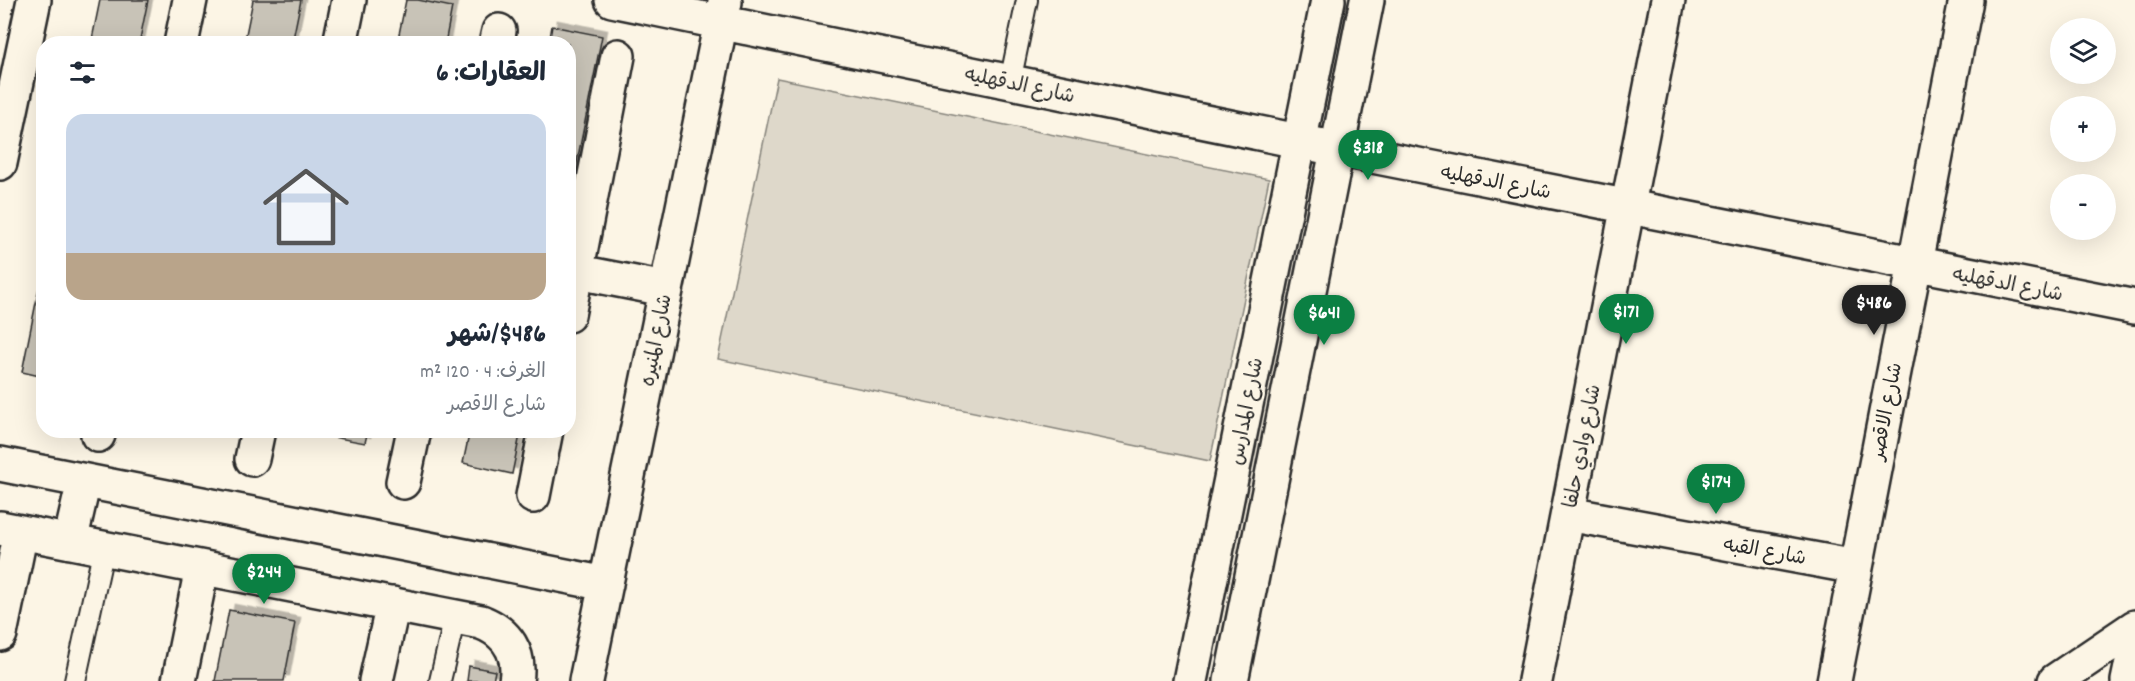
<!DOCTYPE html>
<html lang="ar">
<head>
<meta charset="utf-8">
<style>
  :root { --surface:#fff; --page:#f6f6f7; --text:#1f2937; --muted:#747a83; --accent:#0b8043 }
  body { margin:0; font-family:Dekko,"Playpen Sans Arabic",sans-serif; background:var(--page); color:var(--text); direction:rtl; height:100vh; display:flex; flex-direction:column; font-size:22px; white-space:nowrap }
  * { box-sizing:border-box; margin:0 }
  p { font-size:20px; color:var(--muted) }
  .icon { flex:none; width:33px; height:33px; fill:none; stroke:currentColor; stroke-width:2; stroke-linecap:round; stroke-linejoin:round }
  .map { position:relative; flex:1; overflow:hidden; direction:ltr }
  .sheet { position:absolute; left:36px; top:36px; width:540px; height:402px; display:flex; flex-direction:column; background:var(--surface); border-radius:24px; box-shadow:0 6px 24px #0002; direction:rtl }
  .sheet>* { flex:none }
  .controls { position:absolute; left:2050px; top:18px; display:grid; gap:12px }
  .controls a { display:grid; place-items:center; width:66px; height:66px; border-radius:50%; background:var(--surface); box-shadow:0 6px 24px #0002; font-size:30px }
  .price { position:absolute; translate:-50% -51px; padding:0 14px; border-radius:21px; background:var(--accent); color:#fff; font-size:20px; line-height:39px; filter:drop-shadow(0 2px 3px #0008) }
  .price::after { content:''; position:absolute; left:50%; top:36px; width:18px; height:14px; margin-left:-9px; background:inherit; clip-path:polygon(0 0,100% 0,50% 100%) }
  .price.current { background:#222; color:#fff }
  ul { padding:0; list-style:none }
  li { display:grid; align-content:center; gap:12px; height:318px; padding:0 30px }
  li span { display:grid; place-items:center; height:186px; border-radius:18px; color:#555 }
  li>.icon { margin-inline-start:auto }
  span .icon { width:108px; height:108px; fill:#fffc; stroke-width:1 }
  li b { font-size:26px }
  h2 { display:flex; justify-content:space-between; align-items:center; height:72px; padding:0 30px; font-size:26px }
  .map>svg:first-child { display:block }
</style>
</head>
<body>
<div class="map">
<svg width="2135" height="681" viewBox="0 0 2135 681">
  <defs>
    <filter id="shadow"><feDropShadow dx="5.5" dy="-5.5" stdDeviation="0" flood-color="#0004"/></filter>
  </defs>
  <rect width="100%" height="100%" fill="#fcf5e5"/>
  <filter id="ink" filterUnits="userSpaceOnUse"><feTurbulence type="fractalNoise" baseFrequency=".0167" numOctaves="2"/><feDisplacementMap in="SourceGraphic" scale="12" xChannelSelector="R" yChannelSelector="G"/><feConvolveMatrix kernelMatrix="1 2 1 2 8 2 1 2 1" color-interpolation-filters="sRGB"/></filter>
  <g filter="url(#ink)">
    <path fill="#ded8ca" stroke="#84827a" stroke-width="1.5" d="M777 78 1269 179 1210 461 718 359Z"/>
    <path fill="#c8c3b7" stroke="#2b2b2b" stroke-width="1.5" filter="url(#shadow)" d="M100 0H148L139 44H91Z
      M253 0H301L292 44H244Z
      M406 0H418L452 7 445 44H397Z
      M552 26 602 36 571 192H568V44H549Z
      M44 263V377L22 372Z
      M317 430H368L365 443 316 434Z
      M470 430H521L512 474 463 463Z
      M229 610 295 623 284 681H215Z
      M469 666 495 671 493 681H467Z"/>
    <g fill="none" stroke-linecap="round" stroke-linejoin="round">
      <defs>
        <path id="lane" d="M1010 82 1027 0
          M75 681 104 548
          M440 681 455 617"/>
        <path id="street" d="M612 0 1337 149 2135 307
          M181 44 190 0
          M340 44 349 0
          M496 44 499 31
          M0 163 34 0
          M568 270 665 289
          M568 315 618 56
          M98 435 99 430
          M252 459 258 430
          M0 464 606 584
          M403 482 414 430
          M533 496 546 430
          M1568 514 1856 567
          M0 528 481 622C507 632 521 653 516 681
          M70 542 84 481
          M0 634 21 532
          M179 681 202 568
          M376 681 393 604
          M586 681 725 2
          M1535 681 1668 0
          M1834 681 1966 0
          M2055 681 2135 627
          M2128 681 2135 648"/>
        <path id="secondary" d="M1190 681 1328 0
          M1231 681 1367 0"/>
      </defs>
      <use href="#lane" stroke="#2b2b2b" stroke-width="24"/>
      <use href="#street" stroke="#2b2b2b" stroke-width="38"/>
      <use href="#secondary" stroke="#2b2b2b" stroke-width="38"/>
      <use href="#lane" stroke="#fcf5e5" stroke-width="20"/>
      <use href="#street" stroke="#fcf5e5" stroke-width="33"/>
      <use href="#secondary" stroke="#fcf5e5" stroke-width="33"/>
    </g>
  </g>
  <g text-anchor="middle" stroke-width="4.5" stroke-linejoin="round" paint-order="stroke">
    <g font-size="20" fill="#2b2b2b" stroke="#fcf5e5">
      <text transform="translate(1020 84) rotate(12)" y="7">شارع الدقهليه</text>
      <text transform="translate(1496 181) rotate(11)" y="7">شارع الدقهليه</text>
      <text transform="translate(2008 283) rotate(11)" y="7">شارع الدقهليه</text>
      <text transform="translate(655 340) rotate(-79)" y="7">شارع المنيره</text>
      <text transform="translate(1245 411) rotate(-79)" y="7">شارع المدارس</text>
      <text transform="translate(1885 411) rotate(-79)" y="7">شارع الاقصر</text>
      <text transform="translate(1581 446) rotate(-79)" y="7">شارع وادي حلفا</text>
      <text transform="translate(1765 550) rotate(10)" y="7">شارع القبه</text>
    </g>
  </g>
</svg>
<div class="controls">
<a><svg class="icon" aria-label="layers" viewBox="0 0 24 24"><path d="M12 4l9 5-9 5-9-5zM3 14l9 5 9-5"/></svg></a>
<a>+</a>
<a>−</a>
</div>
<b class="price" style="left:1368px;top:181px">$318</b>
<b class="price current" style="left:1874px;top:336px">$486</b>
<b class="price" style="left:1626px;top:345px">$171</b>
<b class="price" style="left:1324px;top:346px">$641</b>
<b class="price" style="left:1716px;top:515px">$174</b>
<b class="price" style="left:264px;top:605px">$244</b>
<section class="sheet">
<h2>العقارات: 6<svg class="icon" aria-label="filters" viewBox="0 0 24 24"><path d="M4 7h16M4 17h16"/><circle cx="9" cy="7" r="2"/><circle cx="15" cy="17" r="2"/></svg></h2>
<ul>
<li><span style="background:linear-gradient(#c9d6e8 75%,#b9a48a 0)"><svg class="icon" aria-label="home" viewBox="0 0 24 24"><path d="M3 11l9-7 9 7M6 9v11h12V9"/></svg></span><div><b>$486/شهر</b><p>الغرف: 4 · 120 m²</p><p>شارع الاقصر</p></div></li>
</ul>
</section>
</div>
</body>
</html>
